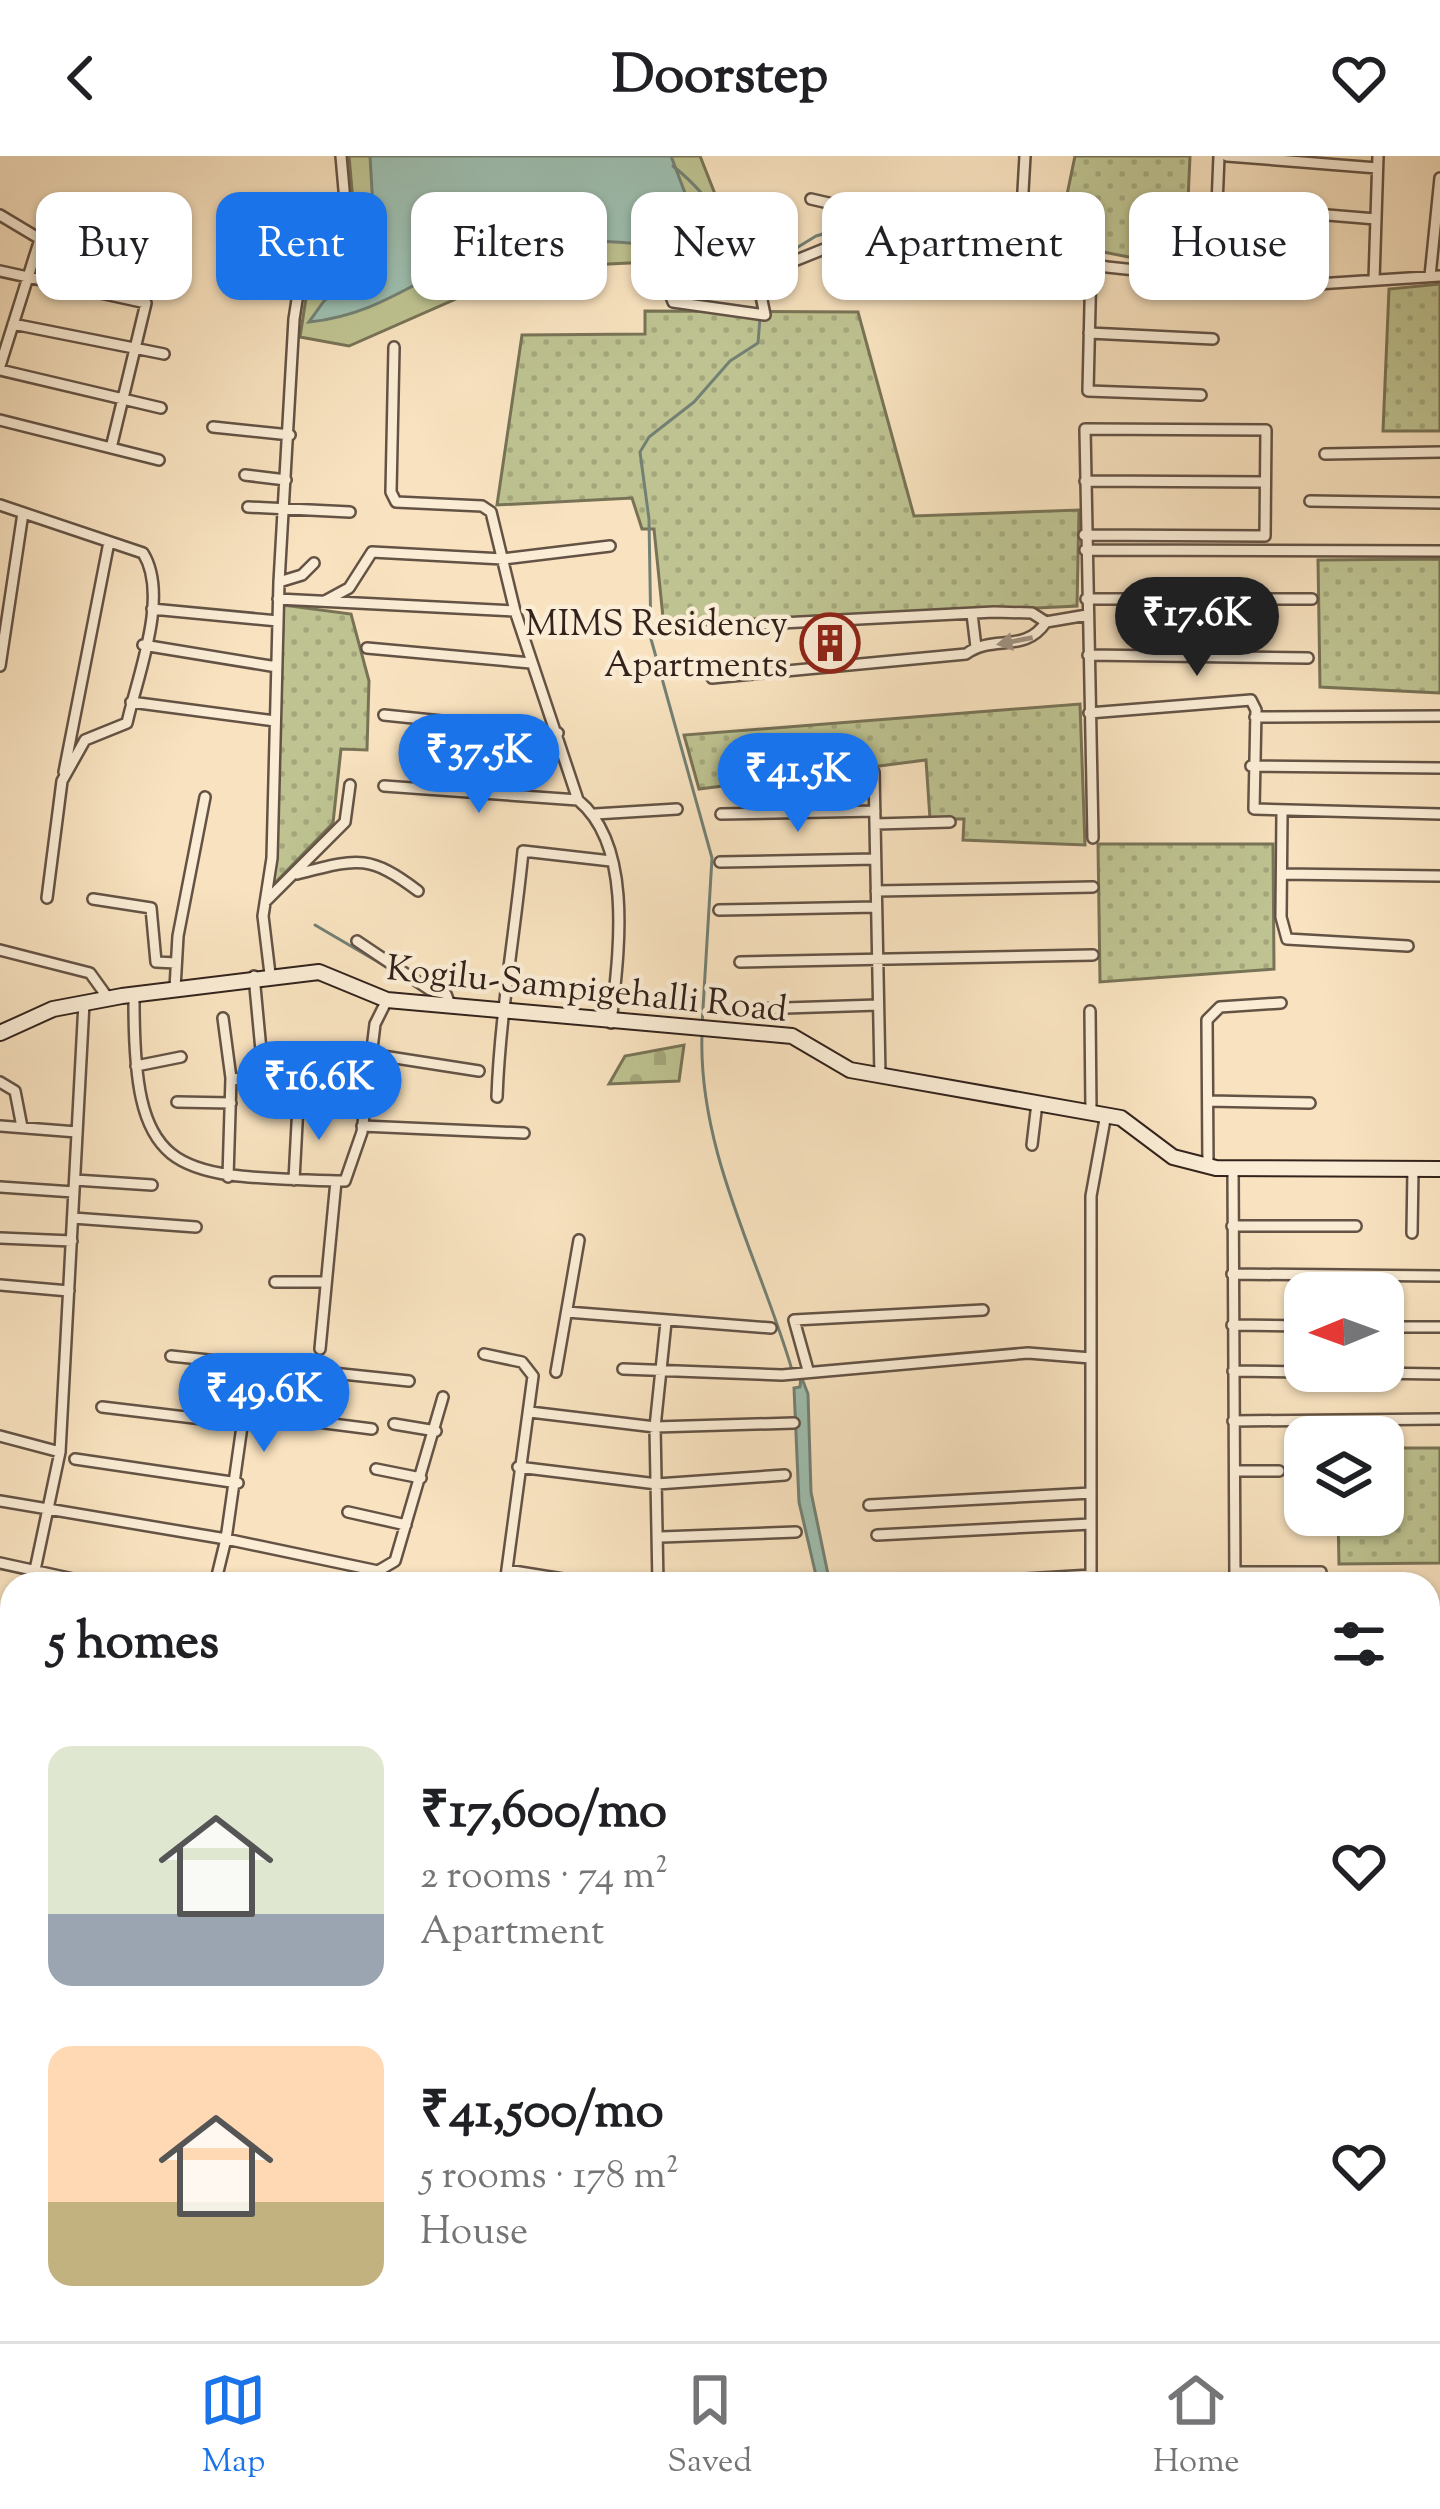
<!DOCTYPE html>
<html lang="en">
<head>
<meta charset="utf-8">
<style>
  :root { --surface:#fff; --page:#f6f6f6; --text:#202124; --muted:#757577; --line:#e0e0e0; --accent:#1a73e8 }
  body { margin:0; font-family:"Sorts Mill Goudy",serif; background:var(--page); color:var(--text); height:100vh; display:flex; flex-direction:column; font-size:45px; white-space:nowrap }
  * { box-sizing:border-box; margin:0 }
  p { font-size:39px; color:var(--muted) }
  .icon { flex:none; width:66px; height:66px; fill:none; stroke:currentColor; stroke-width:2; stroke-linecap:round; stroke-linejoin:round }
  .map { position:relative; flex:1; overflow:hidden }
  .sheet { position:absolute; left:0px; top:1416px; width:1440px; height:771px; display:flex; flex-direction:column; background:var(--surface); border-radius:36px 36px 0 0; box-shadow:0 3px 9px #0004 }
  .sheet>* { flex:none }
  .guide { position:absolute; left:36px; top:36px; width:1368px; height:108px; display:flex; gap:24px }
  .needle { width:78px; rotate:269deg }
  .fabs { position:absolute; left:1284px; top:1116px; display:grid; gap:24px }
  .fabs a { display:grid; place-items:center; width:120px; height:120px; border-radius:24px; background:var(--surface); box-shadow:0 3px 9px #0004; font-size:60px }
  .price { position:absolute; translate:-50% -102px; padding:0 27px; border-radius:42px; background:var(--accent); color:#fff; font-size:39px; line-height:78px; filter:drop-shadow(0 3px 6px #0008) }
  .price::after { content:''; position:absolute; left:50%; top:72px; width:36px; height:27px; margin-left:-18px; background:inherit; clip-path:polygon(0 0,100% 0,50% 100%) }
  .price.on { background:#222; color:#fff }
  ul { padding:0; list-style:none }
  li { display:flex; align-items:center; gap:36px; height:300px; padding:0 48px }
  li span { display:grid; place-items:center; flex:none; width:336px; height:240px; border-radius:24px; color:#555 }
  li>.icon { margin-inline-start:auto }
  span .icon { width:144px; height:144px; fill:#fffc; stroke-width:1 }
  li b { font-size:51px }
  h2 { display:flex; justify-content:space-between; align-items:center; height:144px; padding:0 48px; font-size:51px }
  .pill { padding:0 42px; border-radius:24px; background:var(--surface); box-shadow:0 3px 9px #0004; font-size:42px; line-height:108px }
  .pill.on { background:var(--accent); color:#fff }
  header { display:flex; justify-content:space-between; align-items:center; height:156px; padding:0 48px; background:var(--surface); font-size:54px; font-weight:800 }
  .menu { display:flex; justify-content:space-around; align-items:center; height:168px; border-top:3px solid var(--line); background:var(--surface); font-size:33px; color:var(--muted) }
  .menu a { display:grid; justify-items:center; gap:6px }
  .menu .on { color:var(--accent) }
  .map>svg:first-child { display:block }
</style>
</head>
<body>
<header><svg class="icon" aria-label="back" viewBox="0 0 24 24"><path d="M15 5l-7 7 7 7"/></svg>Doorstep<svg class="icon" aria-label="heart" viewBox="0 0 24 24"><path d="M12 20l-8-8c-3-5 5-10 8-4 3-6 11-1 8 4z"/></svg></header>
<div class="map">
<svg width="1440" height="2185" viewBox="0 0 1440 2185">
  <defs>
    <pattern id="grass-dots" width="8" height="8" patternUnits="userSpaceOnUse" patternTransform="scale(3)"><rect width="8" height="8" fill="#bec391"/><path d="M2 2h.1M6 6h.1" fill="none" stroke="#a4a77c" stroke-width="1.8" stroke-linecap="round"/></pattern>
    <pattern id="cemetery-stones" width="16" height="16" patternUnits="userSpaceOnUse" patternTransform="scale(3)"><rect width="16" height="16" fill="#bec391"/><path d="M2 7V4a2 2 0 0 1 4 0v3zM10 15v-3a2 2 0 0 1 4 0v3z" fill="#a4a77c"/></pattern>
  </defs>
  <rect width="100%" height="100%" fill="#f8e2bf"/>
  <filter id="stains"><feTurbulence type="fractalNoise" baseFrequency=".00167" numOctaves="4"/><feColorMatrix values="0 0 0 0 .2 0 0 0 0 .09 0 0 0 0 .02 0 0 0 .5 -.17"/></filter>
  <radialGradient id="worn" r=".72"><stop offset=".6" stop-color="#630" stop-opacity="0"/><stop offset="1" stop-color="#630" stop-opacity=".3"/></radialGradient>
  <path fill="url(#grass-dots)" stroke="#787356" stroke-width="3" d="M1075 0H1190L1185 112 1057 87Z
    M1440 128V275H1383L1389 133Z
    M645 155 858 156 914 360 1079 354 1077 450 664 471 654 373H642L632 342 497 349 522 179 645 178Z
    M1440 403V537L1320 531 1318 404Z
    M283 449 351 458 369 525 367 594 341 593 333 667 273 729Z
    M1080 548 1085 689 963 684 964 663H930L926 604 699 633 684 579Z
    M1098 688H1273L1274 813 1100 826Z
    M1383 1292H1440V1407L1339 1408 1338 1359H1383Z
    M1428 1605H1440V1739H1428Z
    M12 1637V1775L0 1773V1639Z
    M12 2011V2135L0 2138V2014Z"/>
  <path fill="url(#cemetery-stones)" stroke="#787356" stroke-width="3" d="M684 889 679 925 609 928 625 900Z"/>
  <path fill="#bec391" stroke="#787356" stroke-width="3" d="M349 0H700L717 43 752 101 526 112 349 190 300 181 310 116 358 102Z"/>
  <path fill="#9dbeaf" stroke="#738074" stroke-width="3" d="M370 0H671L693 58 660 89C605 86 546 77 492 94 425 114 386 158 309 166L324 145 376 104Z
    M801 1220 808 1238 811 1336 830 1428H818L799 1346 794 1232 800 1231Z
    M1440 1765V2185H580L594 2175H1428V1767Z"/>
  <g fill="none" stroke-linecap="round" stroke-linejoin="round">
    <path stroke="#738074" stroke-width="3" d="M673 10C718 46 746 96 758 152
      M759 115 816 80 851 70
      M315 769 390 813
      M702 869 712 702 651 483 649 363 640 296 649 281 694 246 730 205 758 187 760 162
      M702 878C698 996 760 1104 792 1214"/>
    <defs>
      <path id="street" d="M1227 0 1377 12
        M811 43 1107 111 1287 130 1440 120
        M1217 50 1376 63
        M0 59 40 83 0 210
        M1020 88 1025 0
        M657 101 673 146 765 159 757 120 834 89 875 56
        M1091 107 1088 235 1201 239
        M0 115 146 147 111 292
        M1430 120 1440 22
        M1214 122 1219 0
        M1374 124 1378 0
        M13 168 164 198
        M1089 177 1213 183
        M394 191 391 336 396 346 482 350 491 356 515 455 578 644C635 691 618 801 611 867
        M0 214 161 252
        M0 264 159 304
        M213 271 290 279
        M1325 298 1440 296
        M245 319 286 324
        M1085 325 1265 326
        M1310 345 1440 347
        M0 349 143 397C170 440 137 521 127 567L85 584 62 625 47 742
        M248 351 350 356
        M1084 379 1265 380 1266 274 1085 273 1093 682
        M1085 394 1440 395
        M279 426 302 419 314 407
        M278 443 515 455
        M1086 443H1312
        M325 445 349 432 372 396 503 403 610 390
        M152 453 278 465
        M972 458 976 491
        M725 470 994 456 1032 457 1046 466 1087 459
        M143 489 277 511
        M367 492 531 507
        M1088 499 1308 502
        M0 510 23 357
        M712 522 966 498C993 478 1025 498 1046 466
        M131 546 275 565
        M1089 557 1251 544 1256 554 1254 653 1440 658
        M384 559 558 577
        M1255 561 1440 560
        M1251 610 1440 612
        M64 616 109 386
        M874 616 880 920
        M384 630 578 644
        M1282 656 1281 761 1287 783 1408 790
        M595 658 677 653
        M721 658 875 655
        M875 668 950 666
        M720 706 875 703
        M297 718C356 703 368 697 418 735
        M1282 718 1440 720
        M876 735 1093 731
        M93 743 151 752 156 806 176 807
        M265 746 345 666 350 629
        M719 754 876 751
        M357 785 430 834 446 838 451 851
        M0 794 90 817 108 842
        M740 806 1093 799
        M270 818 263 760 272 702 279 426 294 163 301 118 311 107 343 101 349 91 341 0
        M175 832 178 780 205 641
        M134 838C133 1021 169 1020 336 1025H345L362 976 375 868 387 844
        M752 853 878 849
        M1090 855 1091 954
        M223 862 231 922
        M370 898 479 915
        M136 910 181 901
        M0 926 15 935 22 971
        M320 941 364 942
        M497 941C500 858 515 778 523 695L611 705
        M1208 945 1310 947
        M177 946 231 947
        M0 970 77 976
        M362 970 524 977
        M1032 989 1037 947
        M1208 1010 1207 864 1220 851 1281 847
        M1233 1012 1235 1428
        M228 1021 231 922 264 926 254 820
        M75 1024 152 1029
        M294 1024 298 949
        M0 1031 74 1036
        M73 1062 196 1071
        M1232 1070H1356
        M1412 1077 1413 1013
        M0 1082 72 1085
        M1232 1118 1440 1120
        M275 1126H325
        M0 1129 69 1135
        M567 1156 771 1172
        M1232 1169 1305 1170
        M1383 1171H1440
        M320 1193 336 1025
        M484 1198 522 1206 533 1220 505 1428
        M171 1200 409 1225
        M251 1207 226 1383 378 1415 395 1405 443 1241
        M623 1213 782 1219 1028 1197 1091 1202
        M808 1214 794 1164 983 1154
        M1233 1215 1440 1218
        M556 1216 579 1084
        M102 1251 244 1268
        M530 1256 655 1271 794 1267
        M246 1257 372 1273
        M1233 1265 1440 1263
        M394 1268 436 1275
        M0 1280 60 1296
        M75 1303 238 1327
        M518 1311 657 1328 785 1319
        M376 1313 421 1322
        M1235 1315H1279
        M0 1345 226 1383 215 1428
        M869 1349 1091 1337
        M348 1356 406 1369
        M877 1379 1091 1368
        M661 1381 796 1376
        M0 1407 96 1428
        M507 1414 594 1428
        M1235 1416H1321
        M32 1428 60 1296 84 847
        M658 1428 655 1271 666 1166
        M774 1428 801 1426
        M945 1428 1091 1419
        M1091 1428V1040L1106 958
        M1428 1466H1440
        M0 1482 12 1485
        M1428 1508H1440
        M0 1539 9 1541 12 1519
        M1428 1543H1440
        M1428 1584 1440 1583
        M0 1782 12 1784
        M0 1951 2 1950
        M0 2004 12 2000"/>
      <path id="secondary" d="M0 877 53 853 122 840 319 816 387 844 792 880 850 914 1121 962 1173 1001 1216 1012 1440 1013"/>
    </defs>
    <use href="#street" stroke="#645345" stroke-width="14"/>
    <use href="#secondary" stroke="#33231c" stroke-width="18"/>
    <use href="#street" stroke="#faecd5" stroke-width="9"/>
    <use href="#secondary" stroke="#faecd5" stroke-width="14"/>
  </g>
  <defs><path id="oneway-solid" d="M-6-.8H1V-3.2L6.5 0L1 3.2V.8H-6Z" transform="scale(3)"/></defs>
  <use fill="#a09282" href="#oneway-solid" transform="translate(1015 485) rotate(169)"/>
  <defs>
    <symbol id="building-ring" viewBox="-11 -11 22 22"><circle r="9.5" fill="#faecd5" stroke="#8f2418" stroke-width="1.5"/><path d="M-4-6H4V6H1V3H-1V6H-4ZM-2.5-4.3h1.7v1.8h-1.7ZM.8-4.3h1.7v1.8H.8ZM-2.5-1h1.7V.8h-1.7ZM.8-1h1.7V.8H.8Z" fill="#8f2418"/></symbol>
  </defs>
  <g fill-rule="evenodd">
    <use href="#building-ring" x="797" y="454" width="66" height="66"/>
  </g>
  <g text-anchor="middle" stroke-width="9" stroke-linejoin="round" paint-order="stroke">
    <g font-size="36" fill="#33231c" stroke="#faecd5" text-anchor="end">
      <text x="788" y="479">MIMS Residency<tspan x="788" dy="41">Apartments</tspan></text>
    </g>
    <g font-size="36" fill="#33231c" stroke="#faecd5">
      <text transform="translate(587 831) rotate(6)" y="13">Kogilu-Sampigehalli Road</text>
    </g>
  </g>
  <rect width="100%" height="100%" filter="url(#stains)"/>
  <rect width="100%" height="100%" fill="url(#worn)"/>
</svg>
<div class="fabs">
<a><svg class="needle" viewBox="-14 -14 28 28"><path d="M0-13l5 13h-10z" fill="#e53935"/><path d="M0 13l5-13h-10z" fill="#757577"/></svg></a>
<a><svg class="icon" aria-label="layers" viewBox="0 0 24 24"><path d="M12 4l9 5-9 5-9-5zM3 14l9 5 9-5"/></svg></a>
</div>
<b class="price on" style="left:1197px;top:523px">₹17.6K</b>
<b class="price" style="left:479px;top:660px">₹37.5K</b>
<b class="price" style="left:798px;top:679px">₹41.5K</b>
<b class="price" style="left:319px;top:987px">₹16.6K</b>
<b class="price" style="left:264px;top:1299px">₹49.6K</b>
<div class="guide">
<a class="pill">Buy</a>
<a class="pill on">Rent</a>
<a class="pill">Filters</a>
<a class="pill">New</a>
<a class="pill">Apartment</a>
<a class="pill">House</a>
</div>
<section class="sheet">
<h2>5 homes<svg class="icon" aria-label="filters" viewBox="0 0 24 24"><path d="M4 7h16M4 17h16"/><circle cx="9" cy="7" r="2"/><circle cx="15" cy="17" r="2"/></svg></h2>
<ul>
<li><span style="background:linear-gradient(#dfe7d0 70%,#9aa5b1 0)"><svg class="icon" aria-label="home" viewBox="0 0 24 24"><path d="M3 11l9-7 9 7M6 9v11h12V9"/></svg></span><div><b>₹17,600/mo</b><p>2 rooms · 74 m²</p><p>Apartment</p></div><svg class="icon" aria-label="heart" viewBox="0 0 24 24"><path d="M12 20l-8-8c-3-5 5-10 8-4 3-6 11-1 8 4z"/></svg></li>
<li><span style="background:linear-gradient(#ffd9b3 65%,#c2b280 0)"><svg class="icon" aria-label="home" viewBox="0 0 24 24"><path d="M3 11l9-7 9 7M6 9v11h12V9"/></svg></span><div><b>₹41,500/mo</b><p>5 rooms · 178 m²</p><p>House</p></div><svg class="icon" aria-label="heart" viewBox="0 0 24 24"><path d="M12 20l-8-8c-3-5 5-10 8-4 3-6 11-1 8 4z"/></svg></li>
</ul>
</section>
</div>
<nav class="menu">
<a class="on"><svg class="icon" aria-label="map" viewBox="0 0 24 24"><path d="M3 6l6-2 6 2 6-2v14l-6 2-6-2-6 2zM9 4v14M15 6v14"/></svg>Map</a>
<a><svg class="icon" aria-label="saved" viewBox="0 0 24 24"><path d="M7 4h10v16l-5-4-5 4z"/></svg>Saved</a>
<a><svg class="icon" aria-label="home" viewBox="0 0 24 24"><path d="M3 11l9-7 9 7M6 9v11h12V9"/></svg>Home</a>
</nav>
</body>
</html>
